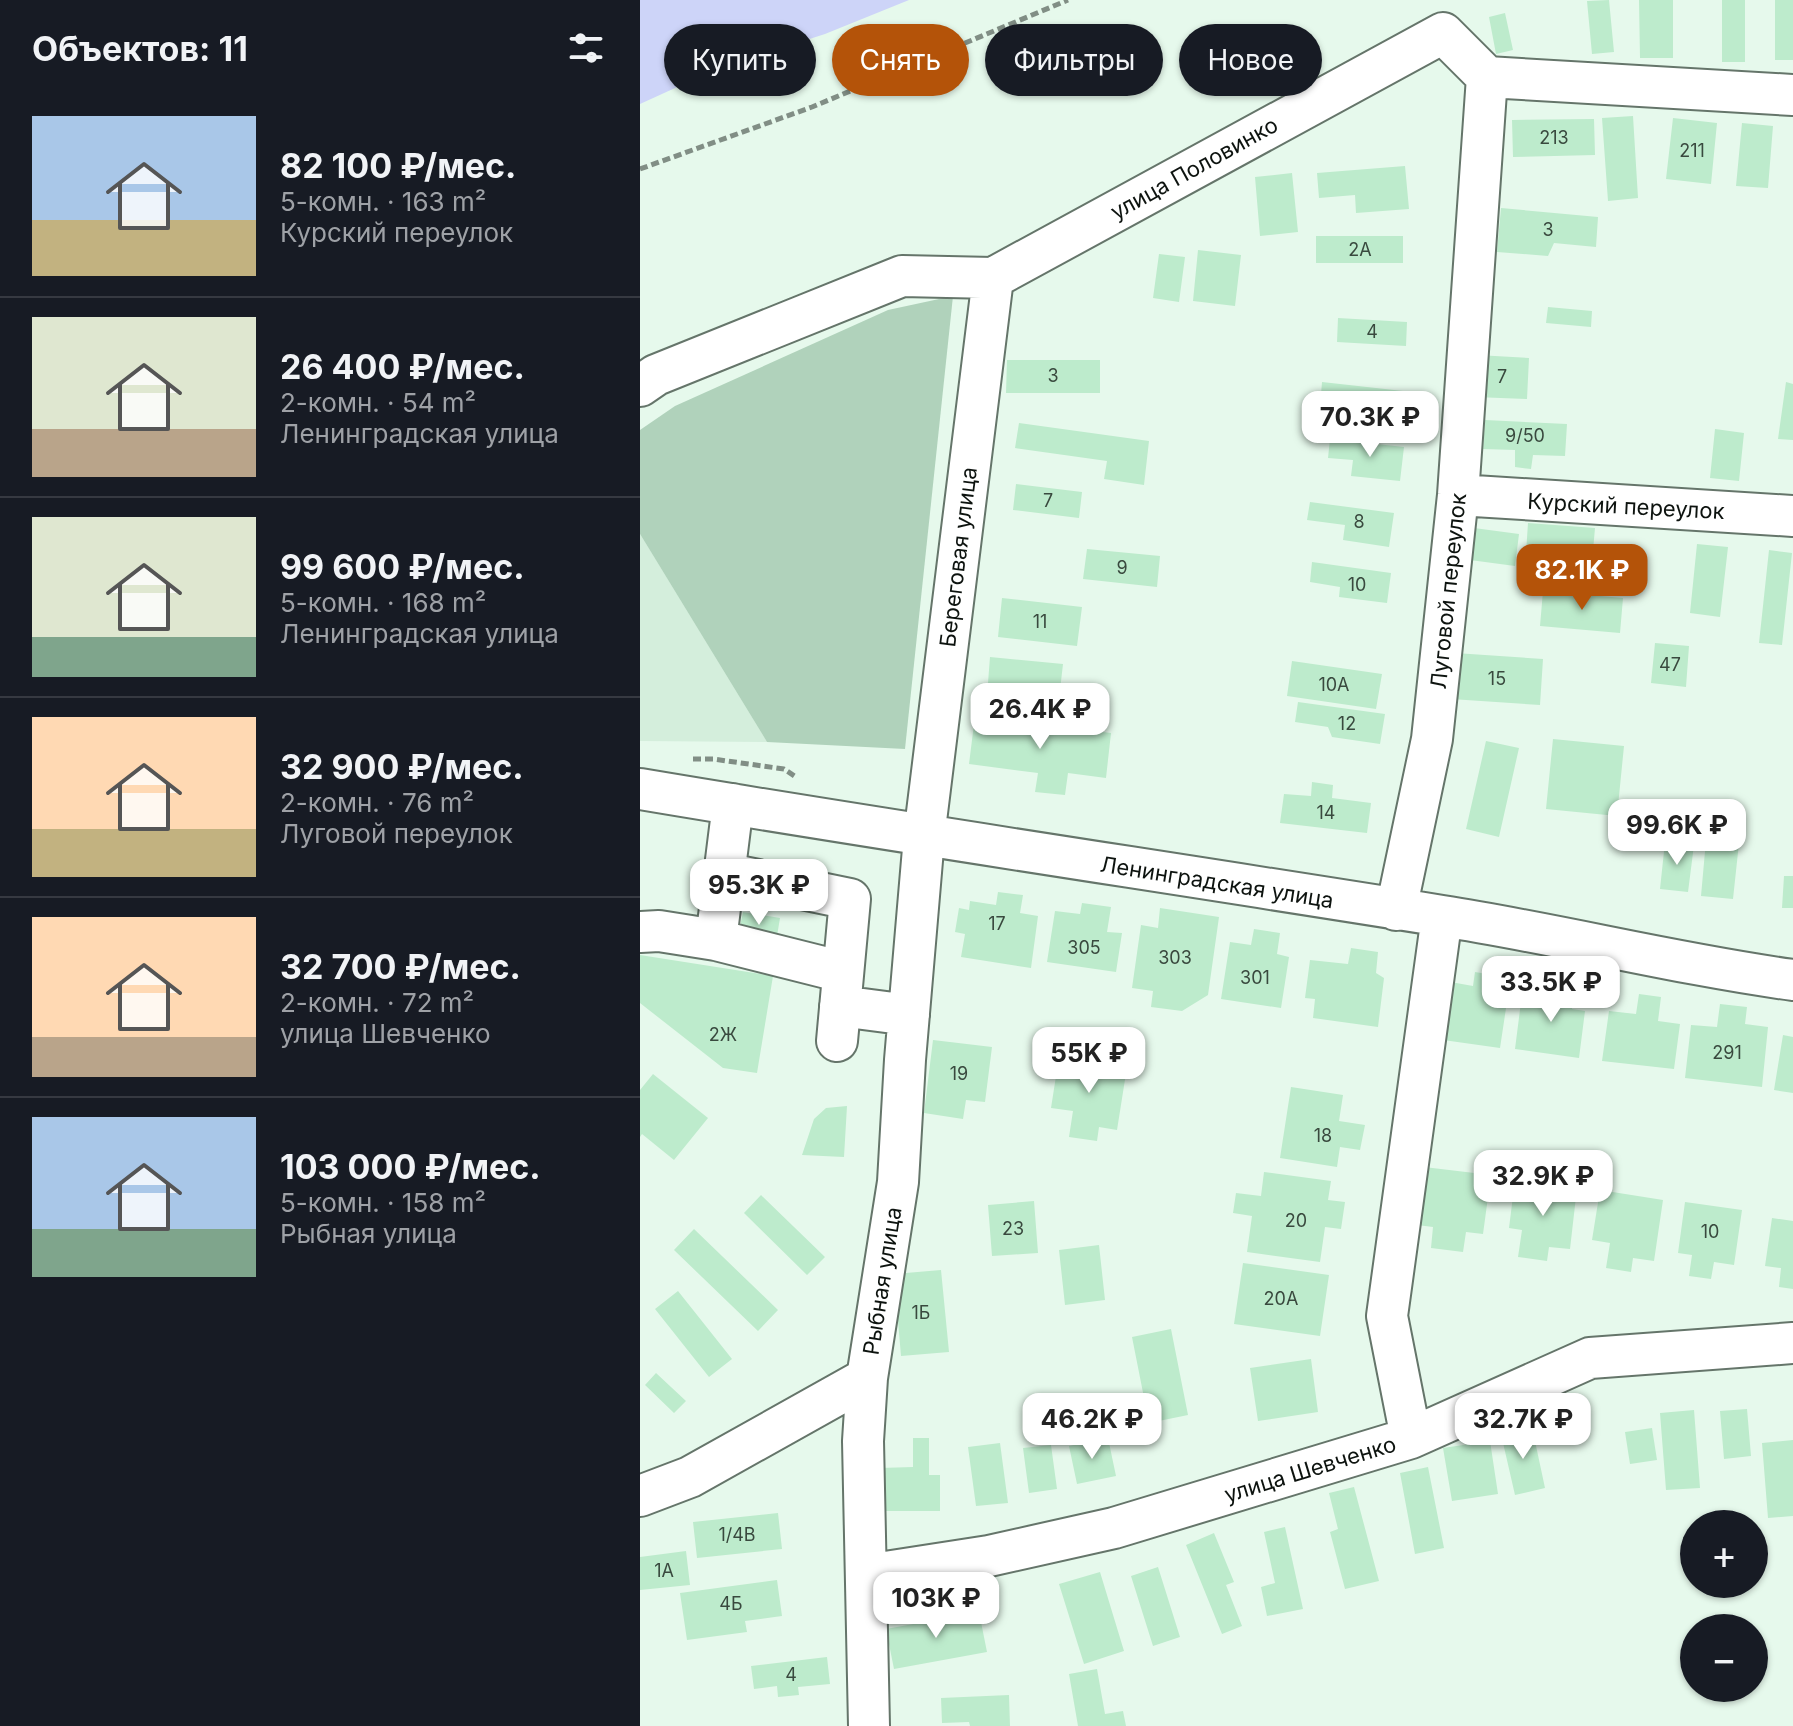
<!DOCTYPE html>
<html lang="ru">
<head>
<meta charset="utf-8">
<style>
  :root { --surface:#171b24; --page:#20242c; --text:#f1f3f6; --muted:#9ea1a6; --line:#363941; --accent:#b45309 }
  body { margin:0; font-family:Inter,sans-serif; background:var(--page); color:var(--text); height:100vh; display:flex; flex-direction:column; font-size:30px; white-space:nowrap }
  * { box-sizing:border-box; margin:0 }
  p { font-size:26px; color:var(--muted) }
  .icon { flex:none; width:44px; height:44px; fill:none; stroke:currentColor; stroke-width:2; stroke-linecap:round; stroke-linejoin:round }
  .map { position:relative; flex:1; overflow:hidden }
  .panel { display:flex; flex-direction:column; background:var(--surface); width:640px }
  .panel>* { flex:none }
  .guide { position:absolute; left:24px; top:24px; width:760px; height:72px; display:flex; gap:16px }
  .controls { position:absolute; left:1040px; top:1510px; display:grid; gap:16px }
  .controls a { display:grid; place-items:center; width:88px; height:88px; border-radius:50%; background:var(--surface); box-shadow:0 2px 6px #0004; font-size:40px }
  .price { position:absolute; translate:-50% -68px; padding:0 18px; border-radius:16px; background:#fff; color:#222; font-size:26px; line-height:52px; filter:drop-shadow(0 2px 4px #0008) }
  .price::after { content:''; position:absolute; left:50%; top:48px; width:24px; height:18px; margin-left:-12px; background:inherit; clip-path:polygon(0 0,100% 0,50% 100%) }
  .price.current { background:var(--accent); color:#fff }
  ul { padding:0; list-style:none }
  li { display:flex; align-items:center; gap:24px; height:200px; padding:0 32px }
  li+li { border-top:2px solid var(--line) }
  li span { display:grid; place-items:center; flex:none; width:224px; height:160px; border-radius:0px; color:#555 }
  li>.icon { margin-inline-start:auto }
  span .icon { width:96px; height:96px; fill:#fffc; stroke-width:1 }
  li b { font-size:34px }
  h2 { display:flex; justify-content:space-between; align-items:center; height:96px; padding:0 32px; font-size:34px }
  .pill { padding:0 28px; border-radius:36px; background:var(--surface); box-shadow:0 2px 6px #0004; font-size:28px; line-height:72px }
  .pill.current { background:var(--accent); color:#fff }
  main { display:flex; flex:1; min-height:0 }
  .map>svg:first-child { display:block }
</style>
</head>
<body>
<main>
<section class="panel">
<h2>Объектов: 11<svg class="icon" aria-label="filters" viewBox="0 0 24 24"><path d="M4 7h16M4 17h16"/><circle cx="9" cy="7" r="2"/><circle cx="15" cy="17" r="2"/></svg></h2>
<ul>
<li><span style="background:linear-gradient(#a9c7e8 65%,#c2b280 0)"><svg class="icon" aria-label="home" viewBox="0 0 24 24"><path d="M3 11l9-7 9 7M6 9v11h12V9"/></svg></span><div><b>82 100 ₽/мес.</b><p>5-комн. · 163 m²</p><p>Курский переулок</p></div></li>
<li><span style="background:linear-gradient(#dfe7d0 70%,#b9a48a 0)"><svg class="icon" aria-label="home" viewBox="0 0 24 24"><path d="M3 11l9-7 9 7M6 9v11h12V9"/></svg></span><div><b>26 400 ₽/мес.</b><p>2-комн. · 54 m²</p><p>Ленинградская улица</p></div></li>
<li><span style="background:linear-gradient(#dfe7d0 75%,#7fa58c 0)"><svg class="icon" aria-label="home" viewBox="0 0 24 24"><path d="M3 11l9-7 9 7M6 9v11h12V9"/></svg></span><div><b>99 600 ₽/мес.</b><p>5-комн. · 168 m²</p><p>Ленинградская улица</p></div></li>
<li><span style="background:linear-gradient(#ffd9b3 70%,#c2b280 0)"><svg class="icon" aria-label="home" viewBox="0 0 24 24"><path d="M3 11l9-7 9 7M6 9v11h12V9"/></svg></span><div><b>32 900 ₽/мес.</b><p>2-комн. · 76 m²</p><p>Луговой переулок</p></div></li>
<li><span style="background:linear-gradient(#ffd9b3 75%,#b9a48a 0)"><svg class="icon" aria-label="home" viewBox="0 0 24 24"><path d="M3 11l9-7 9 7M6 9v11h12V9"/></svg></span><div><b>32 700 ₽/мес.</b><p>2-комн. · 72 m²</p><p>улица Шевченко</p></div></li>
<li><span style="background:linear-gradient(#a9c7e8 70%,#7fa58c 0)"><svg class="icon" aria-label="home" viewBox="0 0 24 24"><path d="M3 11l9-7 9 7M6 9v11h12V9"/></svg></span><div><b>103 000 ₽/мес.</b><p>5-комн. · 158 m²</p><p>Рыбная улица</p></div></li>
</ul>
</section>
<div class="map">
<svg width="1153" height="1726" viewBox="0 0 1153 1726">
  <rect width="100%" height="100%" fill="#e6f9ec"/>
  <path fill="#d4eedc" d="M0 534 127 742 0 741Z"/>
  <path fill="#b0d2bb" d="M313 296 265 749 127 742 0 534V430L35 406 248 310Z"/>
  <path fill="#cdd4f8" d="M0 0H269L185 34 79 68 0 104Z"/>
  <path fill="#bdebcc" d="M969 0 974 52 952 54 947 1Z
    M999 0H1033V58H1000Z
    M1082 0H1105V62H1082Z
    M1135 0H1153V60H1135Z
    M865 13 873 50 856 54 849 17Z
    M993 116 998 198 968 201 962 118Z
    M1033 118 1077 123 1071 184 1026 179Z
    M954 119 955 155 873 157 872 120Z
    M1102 123 1133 126 1128 188 1096 186Z
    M765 166 769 209 716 213 715 195 679 198 677 173Z
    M652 173 658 232 620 236 615 177Z
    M861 208 958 217 956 247 914 243 908 256 857 252Z
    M676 236H763V263H676Z
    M558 250 601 255 595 306 553 301Z
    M519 254 545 257 539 302 513 298Z
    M908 307 952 311 951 327 906 323Z
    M698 318 767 322 766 346 697 342Z
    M837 355 889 358 887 399 835 397Z
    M367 360H460V393H366Z
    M682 382 763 391 761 416 680 407Z
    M1146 382 1153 384V440L1138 439Z
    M845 420 927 424 925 456 893 455 891 469 875 467V450L843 449Z
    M379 423 509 441 504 485 464 479 467 461 375 448Z
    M1075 429 1104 433 1099 481 1070 478Z
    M690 439 764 447 760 481 711 476 713 460 688 458Z
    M376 484 442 492 439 518 373 510Z
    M670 502 754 513 749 547 703 540 705 525 667 520Z
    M888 523 955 528 951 573 885 568Z
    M834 528 879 534 875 566 830 560Z
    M1057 544 1088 547 1080 617 1050 613Z
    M447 549 520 556 517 587 443 579Z
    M1129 550 1152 553 1142 645 1119 643Z
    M672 562 751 573 747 603 699 597 700 587 670 582Z
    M903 591 983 598 980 633 900 626Z
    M362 598 442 607 437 646 358 637Z
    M1015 643 1049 646 1046 687 1011 683Z
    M815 653 903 659 900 705 811 699Z
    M350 657 423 664 420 690 348 683Z
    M652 661 742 674 736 709 647 696Z
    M658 702 745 714 740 744 692 737 688 727 655 722Z
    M335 716 471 733 466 778 428 773 425 795 395 792 398 773 329 764Z
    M913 739 984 746 977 816 906 809Z
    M846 741 879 748 859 837 826 829Z
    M672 782 693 785 692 798 731 803 727 833 640 823 644 794 671 796Z
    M1069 807 1086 808 1083 841 1099 843 1093 899 1061 896Z
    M1025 842 1054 845 1048 892 1020 889Z
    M1144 876H1153V908H1142Z
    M358 892 383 895 380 913 398 916 391 968 321 957 325 934 315 932 319 908 329 910 330 901 356 905Z
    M442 903 471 907 467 932 482 933 476 972 407 962 415 911 440 914Z
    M520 908 579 917 568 995 542 1011 511 1007 513 991 492 988 501 925 518 928Z
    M103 912 140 918 136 942 98 936Z
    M614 929 640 933 637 954 649 957 641 1008 581 999 590 942 611 945Z
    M711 948 738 952 736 973 744 978 738 1027 673 1018 675 999 665 998 670 960 708 964Z
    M0 955 133 976 117 1073 83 1068 0 1003Z
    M835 972 853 975 850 993 868 995 860 1048 796 1039 805 981 833 986Z
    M913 986 934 989 932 1009 945 1011 939 1058 875 1049 882 994 911 998Z
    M999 994 1021 997 1018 1021 1040 1024 1034 1069 962 1061 969 1011 996 1014Z
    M1080 1004 1107 1007 1105 1024 1128 1027 1122 1087 1045 1078 1051 1025 1077 1027Z
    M1143 1035 1153 1037V1093L1134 1090Z
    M293 1040 352 1047 345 1102 326 1100 323 1119 284 1113Z
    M419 1057 487 1067 477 1130 459 1127 457 1141 429 1137 433 1111 411 1108Z
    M13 1074 68 1118 34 1160 2 1134 0 1137V1090Z
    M651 1087 703 1095 699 1121 725 1125 720 1150 700 1147 697 1167 640 1158Z
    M207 1106 204 1157 162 1155 174 1119 186 1108Z
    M784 1167 851 1175 843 1234 826 1232 823 1252 791 1248 793 1227 777 1225Z
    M624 1172 691 1181 688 1200 705 1202 701 1229 685 1227 680 1262 607 1252 612 1216 593 1213 596 1193 621 1196Z
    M875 1180 937 1188 930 1249 909 1247 907 1261 878 1257 882 1230 869 1228Z
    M960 1190 1023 1200 1014 1261 993 1258 991 1272 966 1268 970 1243 952 1240Z
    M121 1195 185 1257 167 1275 104 1213Z
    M394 1201 398 1253 352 1256 348 1205Z
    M1045 1202 1102 1210 1094 1265 1074 1262 1071 1279 1049 1276 1052 1255 1038 1253Z
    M1132 1218 1153 1221V1289L1139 1287 1141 1268 1125 1266Z
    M54 1229 138 1310 118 1331 34 1250Z
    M459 1245 465 1300 425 1305 419 1250Z
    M603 1263 689 1275 680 1336 594 1324Z
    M301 1270 309 1352 261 1356 254 1274Z
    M38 1291 92 1359 69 1377 15 1309Z
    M531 1329 548 1415 509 1423 492 1337Z
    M671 1359 678 1412 618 1421 610 1368Z
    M16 1373 46 1401 34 1413 5 1385Z
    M1107 1409 1111 1456 1084 1459 1080 1411Z
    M1054 1410 1060 1488 1026 1490 1020 1413Z
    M892 1427 905 1488 875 1495 861 1434Z
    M1012 1428 1017 1460 990 1464 985 1432Z
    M273 1438H289V1475H300V1511H240V1468L273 1467Z
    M468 1438 476 1476 437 1484 429 1446Z
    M1153 1440V1516L1128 1518 1122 1443Z
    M850 1441 858 1494 812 1501 803 1448Z
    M360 1443 368 1503 336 1506 328 1447Z
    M411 1445 417 1489 389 1493 383 1448Z
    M788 1467 804 1548 775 1554 760 1473Z
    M714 1487 739 1581 705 1589 690 1532 698 1529 689 1493Z
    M138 1513 142 1549 57 1558 53 1522Z
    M645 1527 663 1609 627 1616 621 1587 635 1583 624 1532Z
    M574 1533 594 1582 586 1585 602 1626 582 1634 546 1545Z
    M46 1551 50 1585 0 1590V1557Z
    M518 1567 540 1637 513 1646 491 1576Z
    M460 1572 484 1651 444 1664 419 1584Z
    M137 1580 142 1616 105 1621 107 1632 47 1640 40 1593Z
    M339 1612 347 1652 254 1669 246 1629Z
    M187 1657 190 1684 158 1687 159 1695 138 1697 137 1686 114 1689 111 1666Z
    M457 1669 465 1714 483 1711 486 1726H438L429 1674Z
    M369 1695 370 1726H330L329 1722 302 1723 301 1698Z"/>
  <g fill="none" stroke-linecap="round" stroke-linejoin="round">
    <defs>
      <path id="minor" d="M0 386 16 375 262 276 353 278 803 33 847 77 1153 95
        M818 495 1153 516
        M0 789C267 834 534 873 802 916 919 934 1035 964 1153 980
        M84 873 210 899 197 1041
        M756 910 792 739 818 495 847 77
        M0 932 19 931 76 940 93 804
        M76 940 203 972
        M200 1006 269 1015
        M771 1438 747 1316 802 916
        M0 1496 50 1477 227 1378
        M226 1575 349 1556 474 1528 771 1438 950 1358 1153 1343
        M229 1726 223 1441 227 1378 258 1182 265 1060 284 837 353 278"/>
    </defs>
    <use href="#minor" stroke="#65756a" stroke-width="44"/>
    <path stroke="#818e85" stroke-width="5" stroke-dasharray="8 4" stroke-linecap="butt" d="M0 169 172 107 428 0
      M53 759H73L144 769 156 777"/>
    <use href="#minor" stroke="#fff" stroke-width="40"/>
  </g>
  <g text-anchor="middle" stroke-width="8" stroke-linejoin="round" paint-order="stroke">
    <g font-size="18" fill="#39493e">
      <text x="914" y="144">213</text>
      <text x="1052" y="157">211</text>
      <text x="908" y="236">3</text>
      <text x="720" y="256">2А</text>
      <text x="732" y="338">4</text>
      <text x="413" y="382">3</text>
      <text x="862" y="383">7</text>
      <text x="885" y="442">9/50</text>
      <text x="408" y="507">7</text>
      <text x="719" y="528">8</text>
      <text x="482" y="574">9</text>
      <text x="717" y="591">10</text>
      <text x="400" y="628">11</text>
      <text x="1030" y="671">47</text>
      <text x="857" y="685">15</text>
      <text x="694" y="691">10А</text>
      <text x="707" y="730">12</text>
      <text x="686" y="819">14</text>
      <text x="357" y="930">17</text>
      <text x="444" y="954">305</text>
      <text x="535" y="964">303</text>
      <text x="615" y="984">301</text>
      <text x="83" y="1041">2Ж</text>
      <text x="1087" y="1059">291</text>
      <text x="319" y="1080">19</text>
      <text x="683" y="1142">18</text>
      <text x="656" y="1227">20</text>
      <text x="373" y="1235">23</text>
      <text x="1070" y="1238">10</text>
      <text x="641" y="1305">20А</text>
      <text x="281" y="1319">1Б</text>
      <text x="97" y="1541">1/4В</text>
      <text x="24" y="1577">1А</text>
      <text x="91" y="1610">4Б</text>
      <text x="151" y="1681">4</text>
    </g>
    <g font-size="22" fill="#0d130f" stroke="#fff">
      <text transform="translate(554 168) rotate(-29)" y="8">улица Половинко</text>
      <text transform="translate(986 506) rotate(3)" y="8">Курский переулок</text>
      <text transform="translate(318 557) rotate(-83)" y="8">Береговая улица</text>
      <text transform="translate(808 591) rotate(-84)" y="8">Луговой переулок</text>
      <text transform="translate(577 882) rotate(9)" y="8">Ленинградская улица</text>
      <text transform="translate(242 1281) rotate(-81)" y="8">Рыбная улица</text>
      <text transform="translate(670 1469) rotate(-17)" y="8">улица Шевченко</text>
    </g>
  </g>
</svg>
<div class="controls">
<a>+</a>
<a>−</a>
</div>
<b class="price" style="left:730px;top:459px">70.3K ₽</b>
<b class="price current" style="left:942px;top:612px">82.1K ₽</b>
<b class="price" style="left:400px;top:751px">26.4K ₽</b>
<b class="price" style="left:1037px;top:867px">99.6K ₽</b>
<b class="price" style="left:119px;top:927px">95.3K ₽</b>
<b class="price" style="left:911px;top:1024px">33.5K ₽</b>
<b class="price" style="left:449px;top:1095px">55K ₽</b>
<b class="price" style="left:903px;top:1218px">32.9K ₽</b>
<b class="price" style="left:452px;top:1461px">46.2K ₽</b>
<b class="price" style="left:883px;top:1461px">32.7K ₽</b>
<b class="price" style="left:296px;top:1640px">103K ₽</b>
<div class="guide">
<a class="pill">Купить</a>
<a class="pill current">Снять</a>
<a class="pill">Фильтры</a>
<a class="pill">Новое</a>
</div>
</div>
</main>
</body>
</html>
